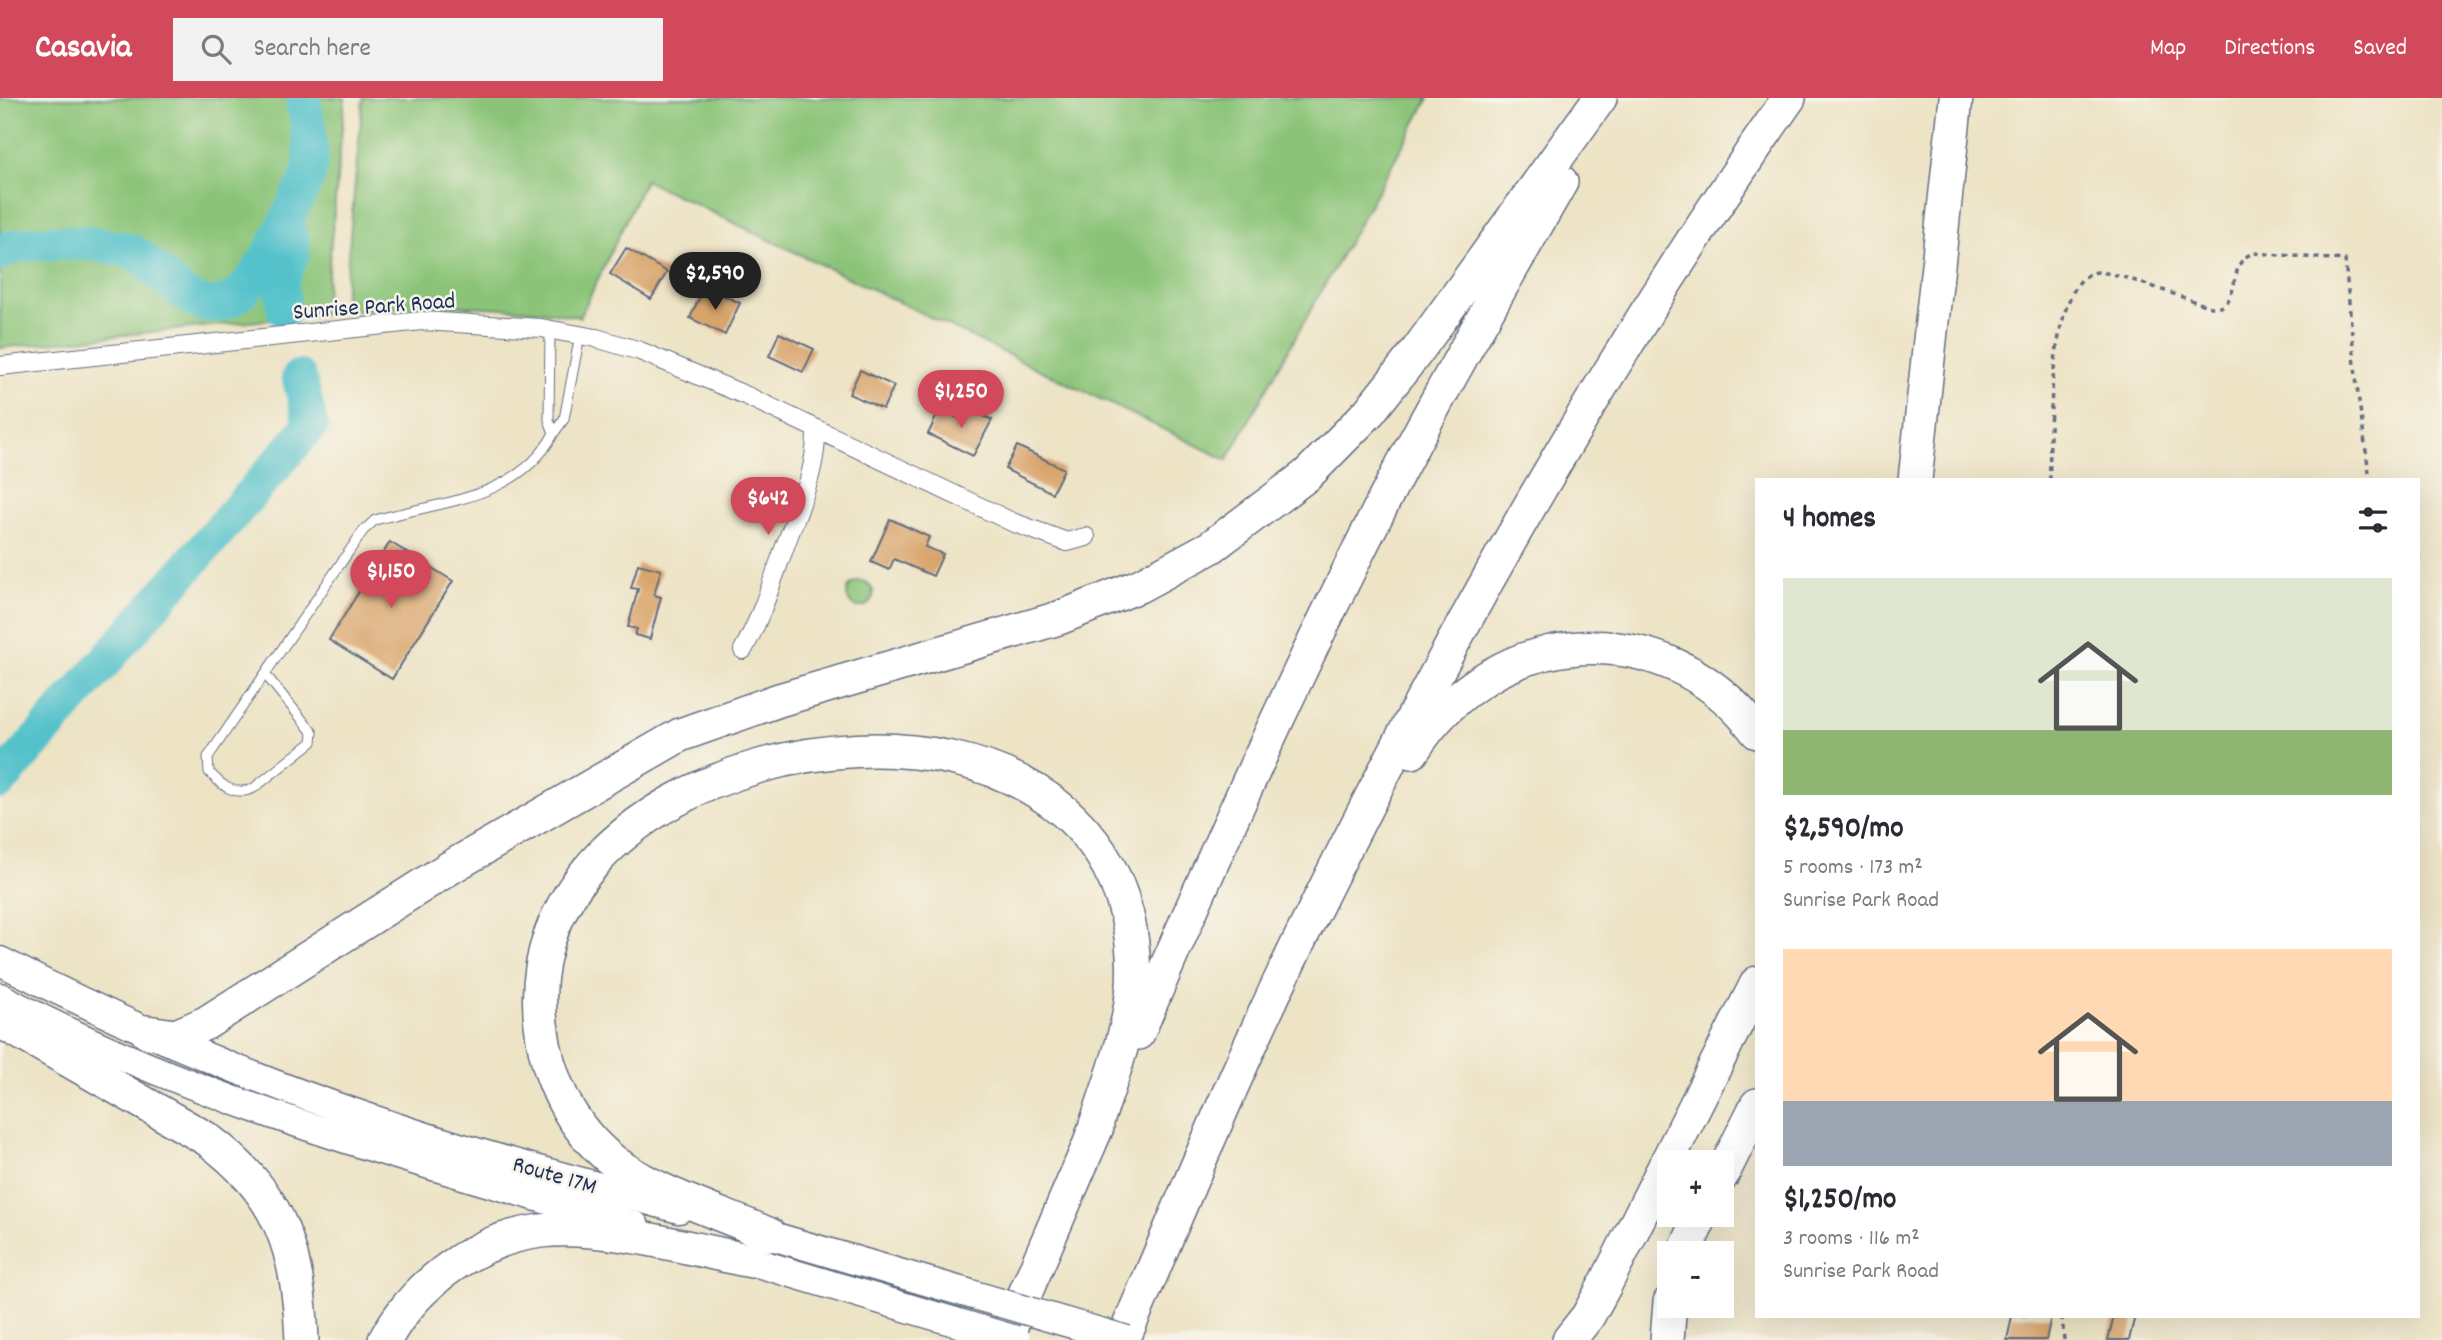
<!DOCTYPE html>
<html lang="en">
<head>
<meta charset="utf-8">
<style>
  :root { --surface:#fff; --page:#f2f2f3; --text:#2b2b33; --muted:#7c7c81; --accent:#d1495b }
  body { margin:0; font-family:Dekko,sans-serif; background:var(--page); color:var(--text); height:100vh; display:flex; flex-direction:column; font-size:26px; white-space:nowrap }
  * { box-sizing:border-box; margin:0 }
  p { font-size:23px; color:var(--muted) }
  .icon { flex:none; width:38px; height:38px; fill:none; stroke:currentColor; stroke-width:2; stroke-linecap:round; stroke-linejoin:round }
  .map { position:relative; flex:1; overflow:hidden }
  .panel { position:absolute; left:1755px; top:380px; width:665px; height:840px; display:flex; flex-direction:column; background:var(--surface); border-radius:0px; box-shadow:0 7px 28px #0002 }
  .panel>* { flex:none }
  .buttons { position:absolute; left:1657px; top:1052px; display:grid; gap:14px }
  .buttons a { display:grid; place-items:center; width:77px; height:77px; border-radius:0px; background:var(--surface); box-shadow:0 7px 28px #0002; font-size:35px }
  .price { position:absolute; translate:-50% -60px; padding:0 16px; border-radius:24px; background:var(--accent); color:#fff; font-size:23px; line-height:46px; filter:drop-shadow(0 2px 4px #0008) }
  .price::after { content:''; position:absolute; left:50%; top:42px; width:21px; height:16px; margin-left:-10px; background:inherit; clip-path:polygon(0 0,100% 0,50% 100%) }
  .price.current { background:#222; color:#fff }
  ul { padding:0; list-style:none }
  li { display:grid; align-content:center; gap:14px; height:371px; padding:0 28px }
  li span { display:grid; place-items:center; height:217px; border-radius:0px; color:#555 }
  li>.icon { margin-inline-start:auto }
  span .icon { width:126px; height:126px; fill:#fffc; stroke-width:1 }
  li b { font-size:30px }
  h2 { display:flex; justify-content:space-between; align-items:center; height:84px; padding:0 28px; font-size:30px }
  header { display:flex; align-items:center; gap:42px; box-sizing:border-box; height:98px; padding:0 35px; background:var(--accent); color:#fff }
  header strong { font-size:33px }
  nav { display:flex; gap:38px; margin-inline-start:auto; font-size:24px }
  .search { width:490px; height:63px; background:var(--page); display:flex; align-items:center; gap:18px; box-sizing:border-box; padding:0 24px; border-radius:0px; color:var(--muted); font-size:26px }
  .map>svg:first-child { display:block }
</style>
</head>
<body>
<header>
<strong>Casavia</strong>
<div class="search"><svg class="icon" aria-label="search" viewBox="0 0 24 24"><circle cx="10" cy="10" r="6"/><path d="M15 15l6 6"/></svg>Search here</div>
<nav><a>Map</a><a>Directions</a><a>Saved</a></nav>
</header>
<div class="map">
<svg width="2442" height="1242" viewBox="0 0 2442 1242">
  <rect width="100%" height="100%" fill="#f7f3e8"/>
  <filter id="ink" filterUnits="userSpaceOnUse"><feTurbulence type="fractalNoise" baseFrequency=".0143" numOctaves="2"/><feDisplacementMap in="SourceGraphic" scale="14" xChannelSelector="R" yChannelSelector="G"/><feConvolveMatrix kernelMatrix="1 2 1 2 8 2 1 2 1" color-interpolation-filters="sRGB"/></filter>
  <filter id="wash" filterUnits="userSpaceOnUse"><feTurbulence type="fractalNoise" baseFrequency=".00686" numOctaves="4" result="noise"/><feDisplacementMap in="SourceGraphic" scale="28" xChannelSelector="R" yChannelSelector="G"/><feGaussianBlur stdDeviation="1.57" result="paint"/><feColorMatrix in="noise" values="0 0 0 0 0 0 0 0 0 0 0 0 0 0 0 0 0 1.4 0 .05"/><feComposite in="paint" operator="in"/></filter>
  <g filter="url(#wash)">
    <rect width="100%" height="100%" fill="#ede3c5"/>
    <path fill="#8bc478" stroke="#537a6b" stroke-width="2" d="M0 0H345L324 216 0 250Z
      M363 0H1429L1227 362 645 82 580 219C500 205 423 206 343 214Z
      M847 496a13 13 0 1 1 26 0a13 13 0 1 1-26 0Z"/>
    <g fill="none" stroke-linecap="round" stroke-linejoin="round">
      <path stroke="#54c2cb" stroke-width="35" d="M0 155C19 139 114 143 136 156 158 170 179 200 205 206 247 216 279 137 293 109 297 98 306 86 309 75 314 52 307 23 303 0
        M284 212 281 183 293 155 291 138
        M0 684 311 327 299 279"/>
    </g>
    <g id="blocks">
      <path fill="#d9a46c" d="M626 150 667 174 651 201 610 176Z
        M716 194 740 205 725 237 690 220 701 196 713 201Z
        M779 235 814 251 803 274 769 258Z
        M860 272 894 288 883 311 849 296Z
        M968 310 992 322 973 358 928 336 940 311 962 322Z
        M1017 348 1064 371 1052 395 1005 371Z
        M890 421 929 439 925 449 943 456 933 478 894 461 889 472 871 464Z
        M390 444 453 483 392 581 329 542Z
        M638 466 661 472 654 497 661 499 650 541 635 537 637 531 628 529 638 491 631 490Z
        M2012 1218H2051L2046 1242H2007Z
        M2114 1218H2135L2129 1242H2108Z"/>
    </g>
  </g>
  <g filter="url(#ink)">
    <use href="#blocks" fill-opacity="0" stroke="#646e82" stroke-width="2"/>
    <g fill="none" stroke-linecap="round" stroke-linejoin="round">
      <defs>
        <path id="lane" d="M550 231 549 322 554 335 564 321 580 237
          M265 576 313 635 312 644 254 690C235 699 222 688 209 674L208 659 363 433 375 422C440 403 519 402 554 335"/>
        <path id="street" d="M0 268 422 223 541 230 596 240 640 253 747 298 1012 424 1067 444 1086 439
          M743 552C761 520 771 486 784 451 798 411 817 375 816 331"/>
        <path id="primary" d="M0 863C120 925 244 978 372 1021 473 1056 576 1082 679 1111
          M0 899C199 1007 420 1063 635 1128
          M748 1131 967 1195
          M731 1157 955 1224"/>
        <path id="highway" d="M1915 382 1956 0
          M1412 654C1492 526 1664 511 1757 634
          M0 923 207 1041C282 1096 298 1153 302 1242
          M147 934 176 938 206 925 451 769 680 637 779 602 1059 520 1139 488 1211 449 1307 377 1369 314 1415 256 1600 0
          M1138 935C1218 747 1302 561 1396 379 1448 279 1505 182 1561 84
          M1722 1077 1757 1007
          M770 1137C723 1116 653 1094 613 1063 570 1029 547 980 541 926 510 668 967 554 1100 754 1125 792 1136 841 1133 887 1129 941 1105 996 1089 1048
          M1684 1155 1702 1116
          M385 1242C416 1185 476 1141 541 1133 604 1126 690 1151 752 1163
          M1005 1242 1097 1029
          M1123 1242C1183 1103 1240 962 1307 827 1448 540 1605 262 1789 0
          M1569 1242 1588 1218 1605 1187 1757 885
          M1667 1242 1670 1204"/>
      </defs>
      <use href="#lane" stroke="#646e82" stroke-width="11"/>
      <use href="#street" stroke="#646e82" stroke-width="20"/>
      <use href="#primary" stroke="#646e82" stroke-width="31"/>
      <use href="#highway" stroke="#646e82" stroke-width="36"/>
      <path stroke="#646e82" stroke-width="3.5" stroke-dasharray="5 5" stroke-linecap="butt" d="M2050 382C2049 344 2048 176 2098 174 2118 174 2188 202 2211 209H2221C2242 196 2227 163 2254 155L2345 162 2357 289 2370 382
        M2062 1218 2064 1242"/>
      <use href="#lane" stroke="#fff" stroke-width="9"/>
      <use href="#street" stroke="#fff" stroke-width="18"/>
      <use href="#primary" stroke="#fff" stroke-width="28"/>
      <use href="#highway" stroke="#fff" stroke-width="33"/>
      <defs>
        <path id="primary-bridge" d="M967 1195 1127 1242
          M955 1224 1016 1242"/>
      </defs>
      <use href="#primary-bridge" stroke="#646e82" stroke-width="31" stroke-linecap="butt"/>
      <use href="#primary-bridge" stroke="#fff" stroke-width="28"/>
    </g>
  </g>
  <g text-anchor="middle" stroke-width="5" stroke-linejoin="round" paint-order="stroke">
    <g font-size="24" fill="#1b2f5e" stroke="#f7f3e8">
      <text transform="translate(374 207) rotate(-4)" y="8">Sunrise Park Road</text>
      <text transform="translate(555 1076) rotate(16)" y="8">Route 17M</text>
    </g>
  </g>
</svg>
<div class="buttons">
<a>+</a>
<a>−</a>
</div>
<b class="price current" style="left:715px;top:214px">$2,590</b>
<b class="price" style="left:961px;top:332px">$1,250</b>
<b class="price" style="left:768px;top:439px">$642</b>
<b class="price" style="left:391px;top:512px">$1,150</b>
<section class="panel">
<h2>4 homes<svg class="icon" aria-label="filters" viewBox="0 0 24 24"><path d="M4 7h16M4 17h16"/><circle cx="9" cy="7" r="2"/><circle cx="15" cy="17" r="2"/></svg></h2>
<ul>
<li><span style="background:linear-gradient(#dfe7d0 70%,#8fb573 0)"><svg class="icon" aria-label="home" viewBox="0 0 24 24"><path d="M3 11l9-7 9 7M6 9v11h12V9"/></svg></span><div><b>$2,590/mo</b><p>5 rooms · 173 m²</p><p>Sunrise Park Road</p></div></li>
<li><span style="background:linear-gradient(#ffd9b3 70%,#9aa5b1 0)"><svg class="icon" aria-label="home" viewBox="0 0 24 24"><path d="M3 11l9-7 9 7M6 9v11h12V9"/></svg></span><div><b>$1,250/mo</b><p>3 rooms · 116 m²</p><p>Sunrise Park Road</p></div></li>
</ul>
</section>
</div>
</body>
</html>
